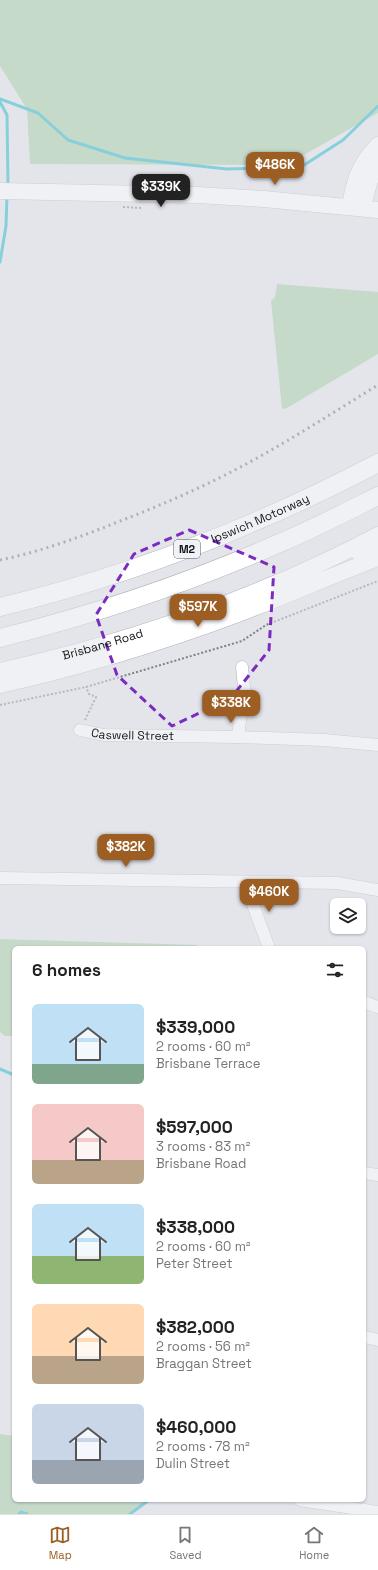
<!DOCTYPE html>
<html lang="en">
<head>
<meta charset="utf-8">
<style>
  :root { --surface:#fff; --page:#f2f2f2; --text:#222; --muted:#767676; --line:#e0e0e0; --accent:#9c5e23 }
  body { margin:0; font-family:"Space Grotesk",sans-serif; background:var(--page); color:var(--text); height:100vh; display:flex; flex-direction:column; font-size:15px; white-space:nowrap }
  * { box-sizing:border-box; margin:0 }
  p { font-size:13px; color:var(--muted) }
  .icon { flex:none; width:22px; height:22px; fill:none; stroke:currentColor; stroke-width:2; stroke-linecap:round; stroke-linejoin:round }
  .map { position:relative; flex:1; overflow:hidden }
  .sheet { position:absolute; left:12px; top:946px; width:354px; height:556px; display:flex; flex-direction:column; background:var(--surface); border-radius:6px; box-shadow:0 1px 3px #0004 }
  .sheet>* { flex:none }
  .controls { position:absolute; left:330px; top:898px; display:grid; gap:8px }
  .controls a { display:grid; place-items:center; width:36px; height:36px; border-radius:6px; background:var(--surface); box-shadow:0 1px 3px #0004; font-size:20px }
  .price { position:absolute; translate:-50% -34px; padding:0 9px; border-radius:8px; background:var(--accent); color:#fff; font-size:13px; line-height:26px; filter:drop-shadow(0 1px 2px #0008) }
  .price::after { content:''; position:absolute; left:50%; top:24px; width:12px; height:9px; margin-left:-6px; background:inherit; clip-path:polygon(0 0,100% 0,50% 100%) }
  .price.on { background:#222; color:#fff }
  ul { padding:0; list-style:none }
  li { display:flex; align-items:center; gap:12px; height:100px; padding:0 20px }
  li span { display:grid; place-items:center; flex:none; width:112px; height:80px; border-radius:6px; color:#555 }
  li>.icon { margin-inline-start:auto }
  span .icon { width:48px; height:48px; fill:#fffc; stroke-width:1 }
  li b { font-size:17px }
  h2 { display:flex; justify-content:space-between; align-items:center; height:48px; padding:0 20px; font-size:17px }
  .tab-bar { display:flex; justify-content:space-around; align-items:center; height:56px; border-top:1px solid var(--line); background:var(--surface); font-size:11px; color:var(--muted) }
  .tab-bar a { display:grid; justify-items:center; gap:2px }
  .tab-bar .on { color:var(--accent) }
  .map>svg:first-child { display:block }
</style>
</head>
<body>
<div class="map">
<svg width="378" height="1514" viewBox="0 0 378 1514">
  <rect width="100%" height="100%" fill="#e3e5eb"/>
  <path fill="#a2cca3" d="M0 0H378V113L286 165 30 164 27 109 0 66Z
    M277 284 378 292V354L287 408 282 409 271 301 275 297Z
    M0 939 197 945 198 948H14V1036H5L0 1032Z
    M0 1434 14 1436V1500H149L130 1514H27L21 1512 19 1514H0Z"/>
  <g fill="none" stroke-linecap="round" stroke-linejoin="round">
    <path stroke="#19b3ca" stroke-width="3" d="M0 99 38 113 68 140 125 158 227 169 301 167 343 140 378 106
      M0 102 7 115 8 186
      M0 262 6 226 7 196
      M0 1069 14 1075
      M19 1514 21 1512 27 1514
      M130 1514 149 1500"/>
    <defs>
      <g id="minor">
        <path d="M356 553 378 545"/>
        <path id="s1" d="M80 730 104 735 238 737 324 740 378 745"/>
        <path d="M238 737 244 687 242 667"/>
        <path d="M0 878 337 883 378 890"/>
        <path d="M251 882 252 902 269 948"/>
        <path d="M364 1002 378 1007"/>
        <path d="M364 1173 378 1175"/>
        <path d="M364 1337 378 1340"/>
        <path d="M300 1500 378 1512"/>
      </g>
      <g id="major">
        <path d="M0 191 197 195 264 199 378 210"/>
        <path d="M350 207C354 180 359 165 378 145"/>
        <path d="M362 208 370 180 378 164"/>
        <path id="s2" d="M0 671C130 642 260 597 378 535"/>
        <path d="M0 685C81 667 160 643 238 614 285 596 331 576 378 558"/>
      </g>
      <g id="highway">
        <path id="s3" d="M0 607C132 575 258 526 378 463"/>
        <path d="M0 638C96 614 191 582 282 542 315 528 346 512 378 496"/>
      </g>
    </defs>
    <use href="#minor" stroke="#b0b2b8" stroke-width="13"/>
    <use href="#major" stroke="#b0b2b8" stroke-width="17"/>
    <use href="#highway" stroke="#b0b2b8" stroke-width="19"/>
    <path stroke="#7f8185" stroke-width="2" stroke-dasharray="2 2" stroke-linecap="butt" d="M123 207 142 208
      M0 705 86 687 242 641 266 625 378 581
      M85 720 96 697 89 694 86 687"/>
    <use href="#minor" stroke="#fff" stroke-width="12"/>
    <use href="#major" stroke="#fff" stroke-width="16"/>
    <use href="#highway" stroke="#fff" stroke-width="18"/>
    <path stroke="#707175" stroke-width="3" stroke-dasharray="2 4" stroke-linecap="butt" d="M0 560C39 552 78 538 115 523 154 508 192 492 229 473 280 447 329 415 378 385"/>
  </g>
  <path d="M0 0H378V1514H0ZM189 530 274 567 269 650 231 698 172 726 117 675 96 615 134 554Z" fill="#e3e5eb" fill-opacity=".55" fill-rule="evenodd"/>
  <path fill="none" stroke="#7b2cbf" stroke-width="3" stroke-dasharray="8 5" stroke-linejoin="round" d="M189 530 274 567 269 650 231 698 172 726 117 675 96 615 134 554Z"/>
  <g text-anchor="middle" stroke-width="4" stroke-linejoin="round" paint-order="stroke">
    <rect fill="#f0f2f8" stroke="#56575a" stroke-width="1" x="174" y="540" width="26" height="18" rx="3"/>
    <g font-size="11" font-weight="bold" fill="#141517">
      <text x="187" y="553">M2</text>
    </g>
    <g font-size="12" fill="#141517" stroke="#f0f2f8">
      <text dy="4" stroke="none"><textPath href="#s3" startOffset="275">Ipswich Motorway</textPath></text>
      <text dy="4" stroke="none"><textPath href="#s2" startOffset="106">Brisbane Road</textPath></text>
      <text dy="4" stroke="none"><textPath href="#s1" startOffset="53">Caswell Street</textPath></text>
    </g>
  </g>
</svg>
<div class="controls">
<a><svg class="icon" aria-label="layers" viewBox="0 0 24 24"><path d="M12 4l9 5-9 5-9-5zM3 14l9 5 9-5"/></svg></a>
</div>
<b class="price" style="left:275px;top:186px">$486K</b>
<b class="price on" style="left:161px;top:208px">$339K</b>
<b class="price" style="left:198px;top:628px">$597K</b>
<b class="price" style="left:231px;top:724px">$338K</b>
<b class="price" style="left:126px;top:868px">$382K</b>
<b class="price" style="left:269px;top:913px">$460K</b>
<section class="sheet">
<h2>6 homes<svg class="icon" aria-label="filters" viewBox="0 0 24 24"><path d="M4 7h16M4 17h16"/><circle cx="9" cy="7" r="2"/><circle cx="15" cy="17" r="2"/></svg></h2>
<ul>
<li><span style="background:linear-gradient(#bfe0f5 75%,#7fa58c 0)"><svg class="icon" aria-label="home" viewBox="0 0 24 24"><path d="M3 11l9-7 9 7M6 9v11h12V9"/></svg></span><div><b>$339,000</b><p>2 rooms · 60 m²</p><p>Brisbane Terrace</p></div></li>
<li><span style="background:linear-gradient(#f6c9c9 70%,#b9a48a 0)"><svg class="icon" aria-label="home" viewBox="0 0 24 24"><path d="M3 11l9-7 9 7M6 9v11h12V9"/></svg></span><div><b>$597,000</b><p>3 rooms · 83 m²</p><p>Brisbane Road</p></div></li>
<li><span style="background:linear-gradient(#bfe0f5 65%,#8fb573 0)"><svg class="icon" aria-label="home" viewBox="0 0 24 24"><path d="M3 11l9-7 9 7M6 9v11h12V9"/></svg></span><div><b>$338,000</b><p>2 rooms · 60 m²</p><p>Peter Street</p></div></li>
<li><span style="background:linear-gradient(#ffd9b3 65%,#b9a48a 0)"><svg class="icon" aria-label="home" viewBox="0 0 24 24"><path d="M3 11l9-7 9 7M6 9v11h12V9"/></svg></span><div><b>$382,000</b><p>2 rooms · 56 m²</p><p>Braggan Street</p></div></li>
<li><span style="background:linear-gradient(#c9d6e8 70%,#9aa5b1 0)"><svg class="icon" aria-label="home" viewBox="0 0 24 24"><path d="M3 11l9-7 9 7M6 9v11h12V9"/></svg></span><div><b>$460,000</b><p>2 rooms · 78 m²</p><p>Dulin Street</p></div></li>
</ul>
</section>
</div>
<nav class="tab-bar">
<a class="on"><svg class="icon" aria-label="map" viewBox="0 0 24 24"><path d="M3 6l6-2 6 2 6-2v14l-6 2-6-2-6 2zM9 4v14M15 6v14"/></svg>Map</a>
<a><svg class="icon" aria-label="saved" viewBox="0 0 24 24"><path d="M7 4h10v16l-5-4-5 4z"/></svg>Saved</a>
<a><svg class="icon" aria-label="home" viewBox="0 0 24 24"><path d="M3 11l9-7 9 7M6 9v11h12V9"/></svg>Home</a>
</nav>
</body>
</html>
